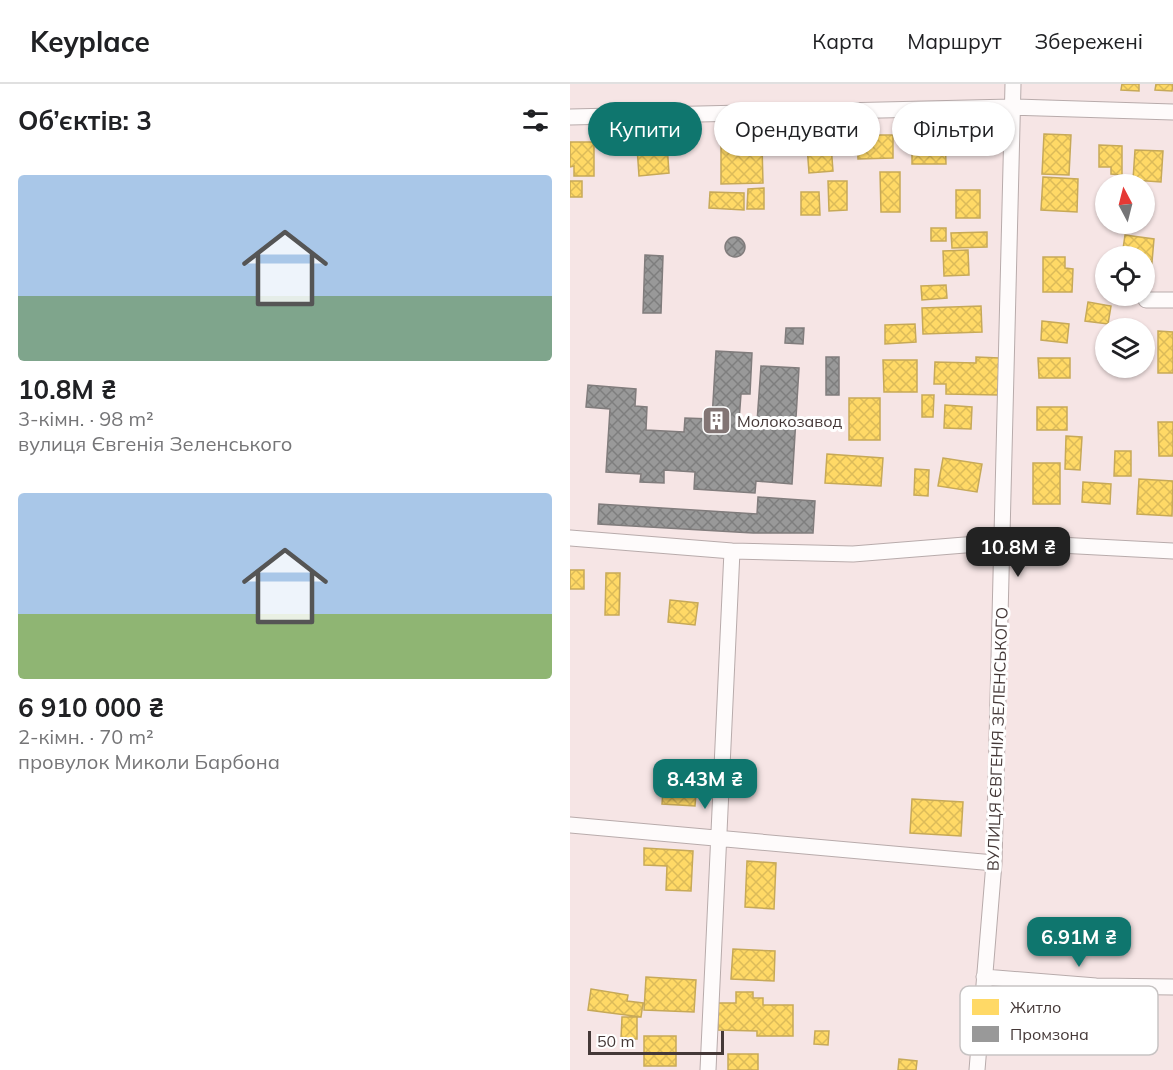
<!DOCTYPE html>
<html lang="uk">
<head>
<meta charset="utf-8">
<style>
  :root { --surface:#fff; --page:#f2f2f2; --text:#202124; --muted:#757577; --line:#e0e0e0; --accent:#0f766e }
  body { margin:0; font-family:Mulish,sans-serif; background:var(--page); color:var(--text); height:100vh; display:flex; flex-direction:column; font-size:22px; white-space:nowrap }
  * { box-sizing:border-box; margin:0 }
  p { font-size:20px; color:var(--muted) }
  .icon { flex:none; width:33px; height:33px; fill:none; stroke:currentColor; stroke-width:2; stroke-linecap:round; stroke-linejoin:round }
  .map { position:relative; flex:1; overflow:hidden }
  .sheet { display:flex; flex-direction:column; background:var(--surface); width:570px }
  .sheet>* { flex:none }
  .banner { position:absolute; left:18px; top:18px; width:495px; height:54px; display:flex; gap:12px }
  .needle { width:39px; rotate:353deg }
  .fabs { position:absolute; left:525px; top:90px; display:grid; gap:12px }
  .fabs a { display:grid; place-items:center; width:60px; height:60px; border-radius:50%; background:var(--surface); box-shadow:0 2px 4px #0004; font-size:30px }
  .scale { position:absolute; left:18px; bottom:15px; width:136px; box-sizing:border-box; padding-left:6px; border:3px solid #443837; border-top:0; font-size:16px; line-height:21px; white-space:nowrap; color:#443837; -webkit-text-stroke:4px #fff; paint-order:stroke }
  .price { position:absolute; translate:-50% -51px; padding:0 14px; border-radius:12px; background:var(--accent); color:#fff; font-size:20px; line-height:39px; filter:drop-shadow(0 2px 3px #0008) }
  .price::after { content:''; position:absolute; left:50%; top:36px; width:18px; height:14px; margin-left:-9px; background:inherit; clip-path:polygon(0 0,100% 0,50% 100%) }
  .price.current { background:#222; color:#fff }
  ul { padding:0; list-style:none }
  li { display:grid; align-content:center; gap:12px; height:318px; padding:0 18px }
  li span { display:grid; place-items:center; height:186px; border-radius:6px; color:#555 }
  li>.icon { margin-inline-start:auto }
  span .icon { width:108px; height:108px; fill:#fffc; stroke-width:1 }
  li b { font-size:26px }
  h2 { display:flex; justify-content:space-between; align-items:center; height:72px; padding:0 18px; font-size:26px }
  .pill { padding:0 21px; border-radius:27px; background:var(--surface); box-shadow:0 2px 4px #0004; font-size:21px; line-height:54px }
  .pill.current { background:var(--accent); color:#fff }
  header { display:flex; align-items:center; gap:36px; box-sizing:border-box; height:84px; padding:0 30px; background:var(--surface); border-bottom:2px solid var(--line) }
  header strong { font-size:28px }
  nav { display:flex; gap:33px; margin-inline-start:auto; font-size:21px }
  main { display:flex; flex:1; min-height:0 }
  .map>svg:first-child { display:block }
</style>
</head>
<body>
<header>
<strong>Keyplace</strong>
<nav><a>Карта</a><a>Маршрут</a><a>Збережені</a></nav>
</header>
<main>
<section class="sheet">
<h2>Об’єктів: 3<svg class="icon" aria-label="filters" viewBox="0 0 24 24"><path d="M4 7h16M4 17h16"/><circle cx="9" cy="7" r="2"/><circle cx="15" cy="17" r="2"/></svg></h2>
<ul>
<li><span style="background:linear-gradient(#a9c7e8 65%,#7fa58c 0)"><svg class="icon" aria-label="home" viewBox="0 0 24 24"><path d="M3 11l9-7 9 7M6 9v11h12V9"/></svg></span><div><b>10.8M ₴</b><p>3-кімн. · 98 m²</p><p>вулиця Євгенія Зеленського</p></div></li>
<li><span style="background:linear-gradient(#a9c7e8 65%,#8fb573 0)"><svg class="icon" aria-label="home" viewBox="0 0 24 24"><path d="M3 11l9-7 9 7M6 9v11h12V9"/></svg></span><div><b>6 910 000 ₴</b><p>2-кімн. · 70 m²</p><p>провулок Миколи Барбона</p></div></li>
</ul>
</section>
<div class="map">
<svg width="603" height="986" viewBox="0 0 603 986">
  <defs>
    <pattern id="homes-cross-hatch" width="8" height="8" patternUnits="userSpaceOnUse" patternTransform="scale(1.5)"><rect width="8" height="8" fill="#ffd966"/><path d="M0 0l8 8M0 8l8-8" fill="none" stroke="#dcbb59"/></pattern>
    <pattern id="industry-cross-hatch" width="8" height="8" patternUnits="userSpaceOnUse" patternTransform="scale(1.5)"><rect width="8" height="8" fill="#999"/><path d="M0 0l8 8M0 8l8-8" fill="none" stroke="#7e7e7e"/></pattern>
  </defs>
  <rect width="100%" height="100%" fill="#f6e5e5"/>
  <path fill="url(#homes-cross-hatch)" stroke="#c7a958" stroke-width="1.5" d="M552 0H569V7L551 6Z
    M586 0H603L602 7 585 6Z
    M260 47 263 87 239 89 236 48Z
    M342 50H375L376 80H342Z
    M474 50 501 51 499 91 472 90Z
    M287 51H323V74L288 75Z
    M45 53H55L56 70H45Z
    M0 58H24V92H4V82L0 83Z
    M97 60 99 89 69 92 67 63Z
    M151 61H192L193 99 151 100Z
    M529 61 552 62V91L541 90V83H529Z
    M565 66 593 67 591 98 563 96Z
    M310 88H330V128H311Z
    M473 93 508 95 507 128 471 126Z
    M0 97H12V113H0Z
    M258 97H277V126L259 127Z
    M194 104V125H177L178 105Z
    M386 106H410V134H386Z
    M140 108 174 109V126L139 124Z
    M231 108H249L250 131H231Z
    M361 144H376V157H361Z
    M417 148V163L382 164 381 149Z
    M555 151 584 155 582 178 574 177V172H552Z
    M398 166 399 191 374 192 373 167Z
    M473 173H495V184L503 185 502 208H473Z
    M574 177 582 178 580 194 574 193Z
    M376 201 377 214 352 216 351 202Z
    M518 218 541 222 538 240 515 237Z
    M411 222 412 248 353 250 352 224Z
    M472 237 499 240 497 259 471 256Z
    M345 240 346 258 315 260V241Z
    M588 247 603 248V289H588Z
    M406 273 429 274V311L376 310V300H364L365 278 406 279Z
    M468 274H500V294H469Z
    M313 276H347V308H314Z
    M352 311H364L363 333H352Z
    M279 314H310V356H279Z
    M375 321 402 323 401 345 374 344Z
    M467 323H497V346H467Z
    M588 338H603V372H589Z
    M496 352 512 353 510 386 495 385Z
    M545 367H561V392H544Z
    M257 370 313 374 311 402 255 399Z
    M373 374 412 380 407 408 368 402Z
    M463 379H490V420H463Z
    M345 385 359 386 358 412 344 411Z
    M569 395 603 397 602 432 567 430Z
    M513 398 541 400 540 420 512 418Z
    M0 486H14V505H0Z
    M36 489H50L49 531H35Z
    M100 516 128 519 125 541 98 538Z
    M94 695 127 697 125 722 92 720Z
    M342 715 393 718 391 752 340 749Z
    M74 764 123 767 121 807 96 806 97 782 74 781Z
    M177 777 206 779 204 825 175 823Z
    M163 865 205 867 204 897 161 895Z
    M76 893 126 896 124 928 74 926Z
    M21 905 58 911 57 917 73 919 71 933 18 926Z
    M166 908H183V914H193V921H223V952H187V947L148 946V919H166Z
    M52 933H67V955H51Z
    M245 947H259L258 961 244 960Z
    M74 952H106V982H74Z
    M158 970H188V986H158Z
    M329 975 347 977 346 986H328Z"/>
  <path fill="url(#industry-cross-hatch)" stroke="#807c7c" stroke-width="1.5" d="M155 163a10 10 0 1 1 20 0a10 10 0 1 1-20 0Z
    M75 171 93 172 91 229H73Z
    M216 244H234L233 260 215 259Z
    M146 267 182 269 180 310H171L169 337 187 338 191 282 229 284 222 400 186 397 185 409 124 405 125 388 94 386V399L70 398 71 390 36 388 40 325 16 323 18 301 66 305 65 322 77 323 76 346 114 348 115 334 142 335Z
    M256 273H269V311H256Z
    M188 413 245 417 243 449H183L28 440 29 420 187 430Z"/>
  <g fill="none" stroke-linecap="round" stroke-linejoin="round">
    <defs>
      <path id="minor" d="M0 33 442 23 603 28
        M576 216H603
        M0 454 162 467 283 470 432 458 603 467
        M0 741 424 779
        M414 893 526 902 603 903
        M138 986 162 467
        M407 986 424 779 443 0"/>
    </defs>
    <use href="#minor" stroke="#b8abab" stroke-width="17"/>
    <use href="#minor" stroke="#fefbfb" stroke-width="15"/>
  </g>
  <defs>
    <symbol id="building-square" viewBox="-11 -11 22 22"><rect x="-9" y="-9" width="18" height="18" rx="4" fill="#827574" stroke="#fff"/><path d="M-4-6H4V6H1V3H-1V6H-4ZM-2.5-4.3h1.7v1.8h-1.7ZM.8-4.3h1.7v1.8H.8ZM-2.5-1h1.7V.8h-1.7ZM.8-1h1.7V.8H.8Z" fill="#fff"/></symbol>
  </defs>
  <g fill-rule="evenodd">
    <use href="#building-square" x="130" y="320" width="33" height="33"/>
  </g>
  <g text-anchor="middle" stroke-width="6" stroke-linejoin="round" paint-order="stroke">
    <g font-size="16" fill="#443837" stroke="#fff" text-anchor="start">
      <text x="167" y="343">Молокозавод</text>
    </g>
    <g font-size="16" fill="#443837" stroke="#fff">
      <text transform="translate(427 655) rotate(-88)" y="6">ВУЛИЦЯ ЄВГЕНІЯ ЗЕЛЕНСЬКОГО</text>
    </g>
  </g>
  <rect x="390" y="902" width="198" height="69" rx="9" fill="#fff" stroke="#c7c3c3" stroke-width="1.5"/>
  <rect x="402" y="915" width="27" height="16" fill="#ffd966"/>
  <rect x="402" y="942" width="27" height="16" fill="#999"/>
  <g font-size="16" fill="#443837">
    <text x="440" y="929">Житло</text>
    <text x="440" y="956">Промзона</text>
  </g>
</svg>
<div class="fabs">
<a><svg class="needle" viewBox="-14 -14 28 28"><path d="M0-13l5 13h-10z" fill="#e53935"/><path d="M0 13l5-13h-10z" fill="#757577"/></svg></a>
<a><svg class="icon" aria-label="locate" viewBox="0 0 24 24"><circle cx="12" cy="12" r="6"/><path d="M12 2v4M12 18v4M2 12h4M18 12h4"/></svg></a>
<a><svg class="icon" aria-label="layers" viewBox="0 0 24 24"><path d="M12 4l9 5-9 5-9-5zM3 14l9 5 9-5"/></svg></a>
</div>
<div class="scale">50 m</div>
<b class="price current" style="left:448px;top:494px">10.8M ₴</b>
<b class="price" style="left:135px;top:726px">8.43M ₴</b>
<b class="price" style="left:509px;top:884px">6.91M ₴</b>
<div class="banner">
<a class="pill current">Купити</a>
<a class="pill">Орендувати</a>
<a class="pill">Фільтри</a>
</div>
</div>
</main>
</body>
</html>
